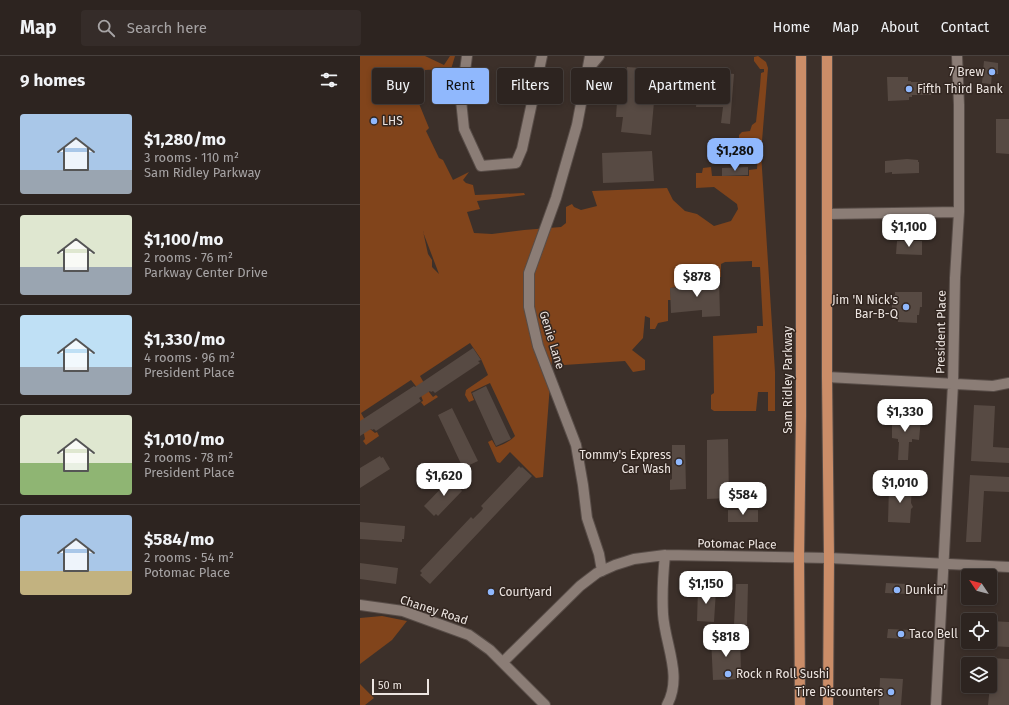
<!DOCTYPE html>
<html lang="en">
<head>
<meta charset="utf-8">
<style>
  :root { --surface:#2d2420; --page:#352c29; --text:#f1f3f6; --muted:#a7a4a5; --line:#48413e; --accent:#90b8fd }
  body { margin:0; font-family:"Fira Sans",sans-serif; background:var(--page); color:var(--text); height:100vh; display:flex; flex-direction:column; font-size:15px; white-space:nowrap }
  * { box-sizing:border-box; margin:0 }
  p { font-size:13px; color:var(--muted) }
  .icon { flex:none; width:22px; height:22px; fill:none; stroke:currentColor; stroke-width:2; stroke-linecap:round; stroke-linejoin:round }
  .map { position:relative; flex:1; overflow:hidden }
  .panel { display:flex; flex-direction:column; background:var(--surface); width:360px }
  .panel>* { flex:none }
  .banner { position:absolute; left:12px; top:12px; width:380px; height:36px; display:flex; gap:8px }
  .needle { width:26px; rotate:305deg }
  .controls { position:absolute; left:601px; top:513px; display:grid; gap:8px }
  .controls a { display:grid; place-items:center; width:36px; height:36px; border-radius:4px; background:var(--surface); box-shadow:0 2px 6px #0003,0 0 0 1px var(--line); font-size:20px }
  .scale { position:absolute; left:12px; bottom:10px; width:57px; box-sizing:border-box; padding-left:4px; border:2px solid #ede5e1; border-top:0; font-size:11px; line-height:14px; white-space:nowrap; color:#ede5e1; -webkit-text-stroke:3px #322620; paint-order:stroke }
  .price { position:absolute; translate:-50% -34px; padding:0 9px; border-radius:8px; background:#fff; color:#222; font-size:13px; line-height:26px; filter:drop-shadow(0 1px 2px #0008) }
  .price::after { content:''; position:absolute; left:50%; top:24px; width:12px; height:9px; margin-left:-6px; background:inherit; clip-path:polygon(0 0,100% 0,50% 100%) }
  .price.active { background:var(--accent); color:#111 }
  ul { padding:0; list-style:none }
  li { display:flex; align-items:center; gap:12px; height:100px; padding:0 20px }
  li+li { border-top:1px solid var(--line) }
  li span { display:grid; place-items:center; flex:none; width:112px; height:80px; border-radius:4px; color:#555 }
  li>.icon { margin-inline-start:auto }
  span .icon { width:48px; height:48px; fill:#fffc; stroke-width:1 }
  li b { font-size:17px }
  h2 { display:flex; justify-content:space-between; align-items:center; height:48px; padding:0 20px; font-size:17px }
  .chip { padding:0 14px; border-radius:4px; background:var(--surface); box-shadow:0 2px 6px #0003,0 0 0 1px var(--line); font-size:14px; line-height:36px }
  .chip.active { background:var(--accent); color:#111 }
  header { display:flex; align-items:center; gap:24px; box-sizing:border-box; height:56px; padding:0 20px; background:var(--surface); border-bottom:1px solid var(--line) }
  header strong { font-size:19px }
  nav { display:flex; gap:22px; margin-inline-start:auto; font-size:14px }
  .search { width:280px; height:36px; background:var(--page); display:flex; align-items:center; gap:10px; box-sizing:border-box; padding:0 14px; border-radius:4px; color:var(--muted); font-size:15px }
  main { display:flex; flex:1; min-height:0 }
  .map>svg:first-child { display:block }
</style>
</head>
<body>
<header>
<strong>Map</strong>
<div class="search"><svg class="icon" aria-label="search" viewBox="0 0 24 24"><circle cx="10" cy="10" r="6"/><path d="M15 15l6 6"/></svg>Search here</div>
<nav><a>Home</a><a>Map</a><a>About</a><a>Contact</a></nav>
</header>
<main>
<section class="panel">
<h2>9 homes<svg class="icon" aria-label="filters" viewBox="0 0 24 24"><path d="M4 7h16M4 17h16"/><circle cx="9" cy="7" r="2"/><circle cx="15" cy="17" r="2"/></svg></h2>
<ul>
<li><span style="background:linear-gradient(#a9c7e8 70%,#9aa5b1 0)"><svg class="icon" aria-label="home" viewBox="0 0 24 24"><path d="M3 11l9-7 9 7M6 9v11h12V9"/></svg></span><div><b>$1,280/mo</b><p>3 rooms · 110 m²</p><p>Sam Ridley Parkway</p></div></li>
<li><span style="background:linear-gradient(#dfe7d0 65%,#9aa5b1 0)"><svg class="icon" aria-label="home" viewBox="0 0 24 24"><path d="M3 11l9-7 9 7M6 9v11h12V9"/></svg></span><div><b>$1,100/mo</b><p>2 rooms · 76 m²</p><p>Parkway Center Drive</p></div></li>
<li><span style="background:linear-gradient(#bfe0f5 65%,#9aa5b1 0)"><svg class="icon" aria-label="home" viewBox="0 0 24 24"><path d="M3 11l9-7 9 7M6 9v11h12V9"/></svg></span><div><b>$1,330/mo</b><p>4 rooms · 96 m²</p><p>President Place</p></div></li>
<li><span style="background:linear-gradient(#dfe7d0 60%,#8fb573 0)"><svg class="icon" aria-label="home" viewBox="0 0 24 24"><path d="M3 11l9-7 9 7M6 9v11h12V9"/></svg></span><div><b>$1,010/mo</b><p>2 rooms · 78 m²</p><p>President Place</p></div></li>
<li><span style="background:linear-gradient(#a9c7e8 70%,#c2b280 0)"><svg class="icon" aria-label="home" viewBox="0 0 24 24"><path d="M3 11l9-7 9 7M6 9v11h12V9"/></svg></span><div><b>$584/mo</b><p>2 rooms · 54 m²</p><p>Potomac Place</p></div></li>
</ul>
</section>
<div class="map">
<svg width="649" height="649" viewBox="0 0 649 649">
  <rect width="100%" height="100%" fill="#3c302a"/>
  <path fill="#81441b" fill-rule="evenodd" d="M0 0H65L84 9 90 0H95L89 20H85V16L83 13 65 14 64 41 62 42 56 32 53 33 69 72 66 75 79 102 83 104 93 124 109 116 103 124 106 127 113 129 115 139 164 137 165 139 117 145 120 153 107 156 114 177 132 178 164 174 201 171 206 167V151L212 148 214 151 221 154 237 150 232 135 307 132 313 144 325 155 337 158 354 170 371 165 378 153 377 148 354 131 336 132V117H342L343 112 351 111 352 120H389V114L397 113 398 93 397 92V86H379V79L382 76 390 75 392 69 396 66 400 30 401 17 404 16V13H400L394 5V1L398 0 406 6 408 12 401 97 415 316V355H408V336H398L396 355H354L351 353V339L354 337 353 280 397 277V270H403L400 211H392V205L365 206 361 208V221L327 224V219L319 220 320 231 310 232 311 244H308V265L298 267 295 273H290V262L285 260 283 282 272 294 285 304V314L273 316 265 305 204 309 193 289 183 421 176 422 150 396 140 407 137 406 128 386 132 384 136 391C144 388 149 386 155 380L130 327 111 336 114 344 109 346 105 339 106 334 128 319 121 303 110 287 60 320 69 336 73 341 76 339 78 341 64 350 61 346 63 345 59 334 51 324 1 357 10 373 15 377 17 376 19 380 6 389 3 385 5 383 4 378 0 373ZM63 175V176L79 218 72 211V204L68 198Z
    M22 560 47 565 32 584 0 608V562Z
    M0 628 14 642 5 649H0Z"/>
  <path fill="#574a43" d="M624 5 638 7V18H632L631 28 622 27Z
    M267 11 297 13 291 79 261 76 263 61H256L257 46H264Z
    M365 17 374 18 370 68 361 67 363 51H336L338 29 349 30V36L364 37Z
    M527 21H548V25H551V26H571V39H552V41H549V44L528 45Z
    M636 63H649V98L636 97Z
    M292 95 294 125 243 127 242 97Z
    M547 103 558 104V106H559V117L532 118V116L525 117V105Z
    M388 111V119L362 120V112Z
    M537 185H562V199L536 198Z
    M359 223 360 260 342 261V254L311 257 310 232 329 230V225Z
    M535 236H562V251H560L559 259H557V267L538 266 536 252H532V240L535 239Z
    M113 292 121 304 118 305 120 307 75 337 73 335 71 336 70 335 59 342 61 345 16 375 14 373 12 374 11 373 0 380V365L54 330 55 331Z
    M126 330 151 383 136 390 112 337Z
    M614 349 635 350 633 391 649 392V407L611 405Z
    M92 352 118 405 103 412 78 359Z
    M535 358 539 361 561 362 559 384 552 383V386H549L548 404H538L539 386H538V383L532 382V366L529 363Z
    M368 383 369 442 347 443V384Z
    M312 389H325L326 433 310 434V424L312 423Z
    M20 400 21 402 23 401 30 413 0 432V412Z
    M159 410 161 412 162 411 172 420 70 528 60 519 62 517 60 515 111 461 113 463 122 454 123 452 121 450Z
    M610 419 649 421V436L624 435 621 486H606Z
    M92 421 102 430 100 432 102 435 78 460 76 458 74 460 64 450Z
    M529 430H552L551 447 553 451 551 453 550 467 528 466Z
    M368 454H398V466H368Z
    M0 466 45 470 44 483H42V486L0 483Z
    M0 507 38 512 36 528 0 523Z
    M526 527 547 528V531H549V538L525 537Z
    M376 528H388L387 569H374Z
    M338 533 356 534 354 566 337 565Z
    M630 565 649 566V591L630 590Z
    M528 573 552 574 554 575V582H552V583L527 582Z
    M380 580 381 614H382V623L353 624 351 582Z
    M630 602 649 603V649H628L630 630Z
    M520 622 543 623 541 649H519Z"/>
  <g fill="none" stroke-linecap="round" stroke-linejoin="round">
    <defs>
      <path id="minor" d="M107 0 101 44 104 73 121 110 156 107 162 93 182 0
        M230 0 217 69 196 142 169 217V251L178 290 216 389 223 429 227 462 239 498 242 515
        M228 13 239 0
        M467 158 599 156
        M467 321 633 330 649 327
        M305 499C303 519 302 539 303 558 305 589 323 620 307 649
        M0 549 43 555 109 579 130 594 185 649
        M143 606 220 530 237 517 255 509 274 503 305 499 469 502 649 511
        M576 649 593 328 595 222 599 156V49L597 0"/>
      <path id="major" d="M467 0V321L469 502 468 649
        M440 649 439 501 441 361V0"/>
    </defs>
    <use href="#minor" stroke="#584d48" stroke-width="12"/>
    <use href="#major" stroke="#584d48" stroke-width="12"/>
    <use href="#minor" stroke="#8b7d76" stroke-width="10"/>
    <use href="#major" stroke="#cb8d68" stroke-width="10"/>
  </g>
  <g fill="#90b8fd" stroke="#322620" stroke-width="1.5">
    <circle cx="632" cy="16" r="4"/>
    <circle cx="549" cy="33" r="4"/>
    <circle cx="14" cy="65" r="4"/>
    <circle cx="546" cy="251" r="4"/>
    <circle cx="319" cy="406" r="4"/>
    <circle cx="537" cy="534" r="4"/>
    <circle cx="131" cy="536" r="4"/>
    <circle cx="541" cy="578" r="4"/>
    <circle cx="368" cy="618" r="4"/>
    <circle cx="531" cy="636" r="4"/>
  </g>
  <g text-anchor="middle" stroke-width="3" stroke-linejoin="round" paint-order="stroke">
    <g font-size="12" fill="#ede5e1" stroke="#322620" text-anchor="start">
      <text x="624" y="20" text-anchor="end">7 Brew</text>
      <text x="557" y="37">Fifth Third Bank</text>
      <text x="22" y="69">LHS</text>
      <text x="538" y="248" text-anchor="end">Jim 'N Nick's<tspan x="538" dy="14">Bar-B-Q</tspan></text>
      <text x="311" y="403" text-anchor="end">Tommy's Express<tspan x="311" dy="14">Car Wash</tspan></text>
      <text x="545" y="538">Dunkin'</text>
      <text x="139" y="540">Courtyard</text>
      <text x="549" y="582">Taco Bell</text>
      <text x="376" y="622">Rock n Roll Sushi</text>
      <text x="523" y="640" text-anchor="end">Tire Discounters</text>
    </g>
    <g font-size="12" fill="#ede5e1" stroke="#322620">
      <text transform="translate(581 276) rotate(-89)" y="4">President Place</text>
      <text transform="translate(192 284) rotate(73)" y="4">Genie Lane</text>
      <text transform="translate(428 324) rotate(-90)" y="4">Sam Ridley Parkway</text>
      <text transform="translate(377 488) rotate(1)" y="4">Potomac Place</text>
      <text transform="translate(74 554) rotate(18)" y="4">Chaney Road</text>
    </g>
  </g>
</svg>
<div class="controls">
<a><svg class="needle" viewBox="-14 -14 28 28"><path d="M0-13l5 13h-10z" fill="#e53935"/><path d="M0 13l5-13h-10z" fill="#a7a4a5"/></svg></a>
<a><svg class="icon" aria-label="locate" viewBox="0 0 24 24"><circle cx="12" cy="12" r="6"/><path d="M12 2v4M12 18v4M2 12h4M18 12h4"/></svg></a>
<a><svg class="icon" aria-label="layers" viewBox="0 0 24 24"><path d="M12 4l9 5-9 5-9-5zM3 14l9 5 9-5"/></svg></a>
</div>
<div class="scale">50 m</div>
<b class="price active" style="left:375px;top:116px">$1,280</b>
<b class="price" style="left:549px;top:192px">$1,100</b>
<b class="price" style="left:337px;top:242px">$878</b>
<b class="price" style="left:545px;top:377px">$1,330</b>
<b class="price" style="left:84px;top:441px">$1,620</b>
<b class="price" style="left:540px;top:448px">$1,010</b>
<b class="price" style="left:383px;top:460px">$584</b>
<b class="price" style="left:346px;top:549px">$1,150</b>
<b class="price" style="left:366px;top:602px">$818</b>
<div class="banner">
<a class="chip">Buy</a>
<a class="chip active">Rent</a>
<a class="chip">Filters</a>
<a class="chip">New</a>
<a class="chip">Apartment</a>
</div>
</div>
</main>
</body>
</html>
